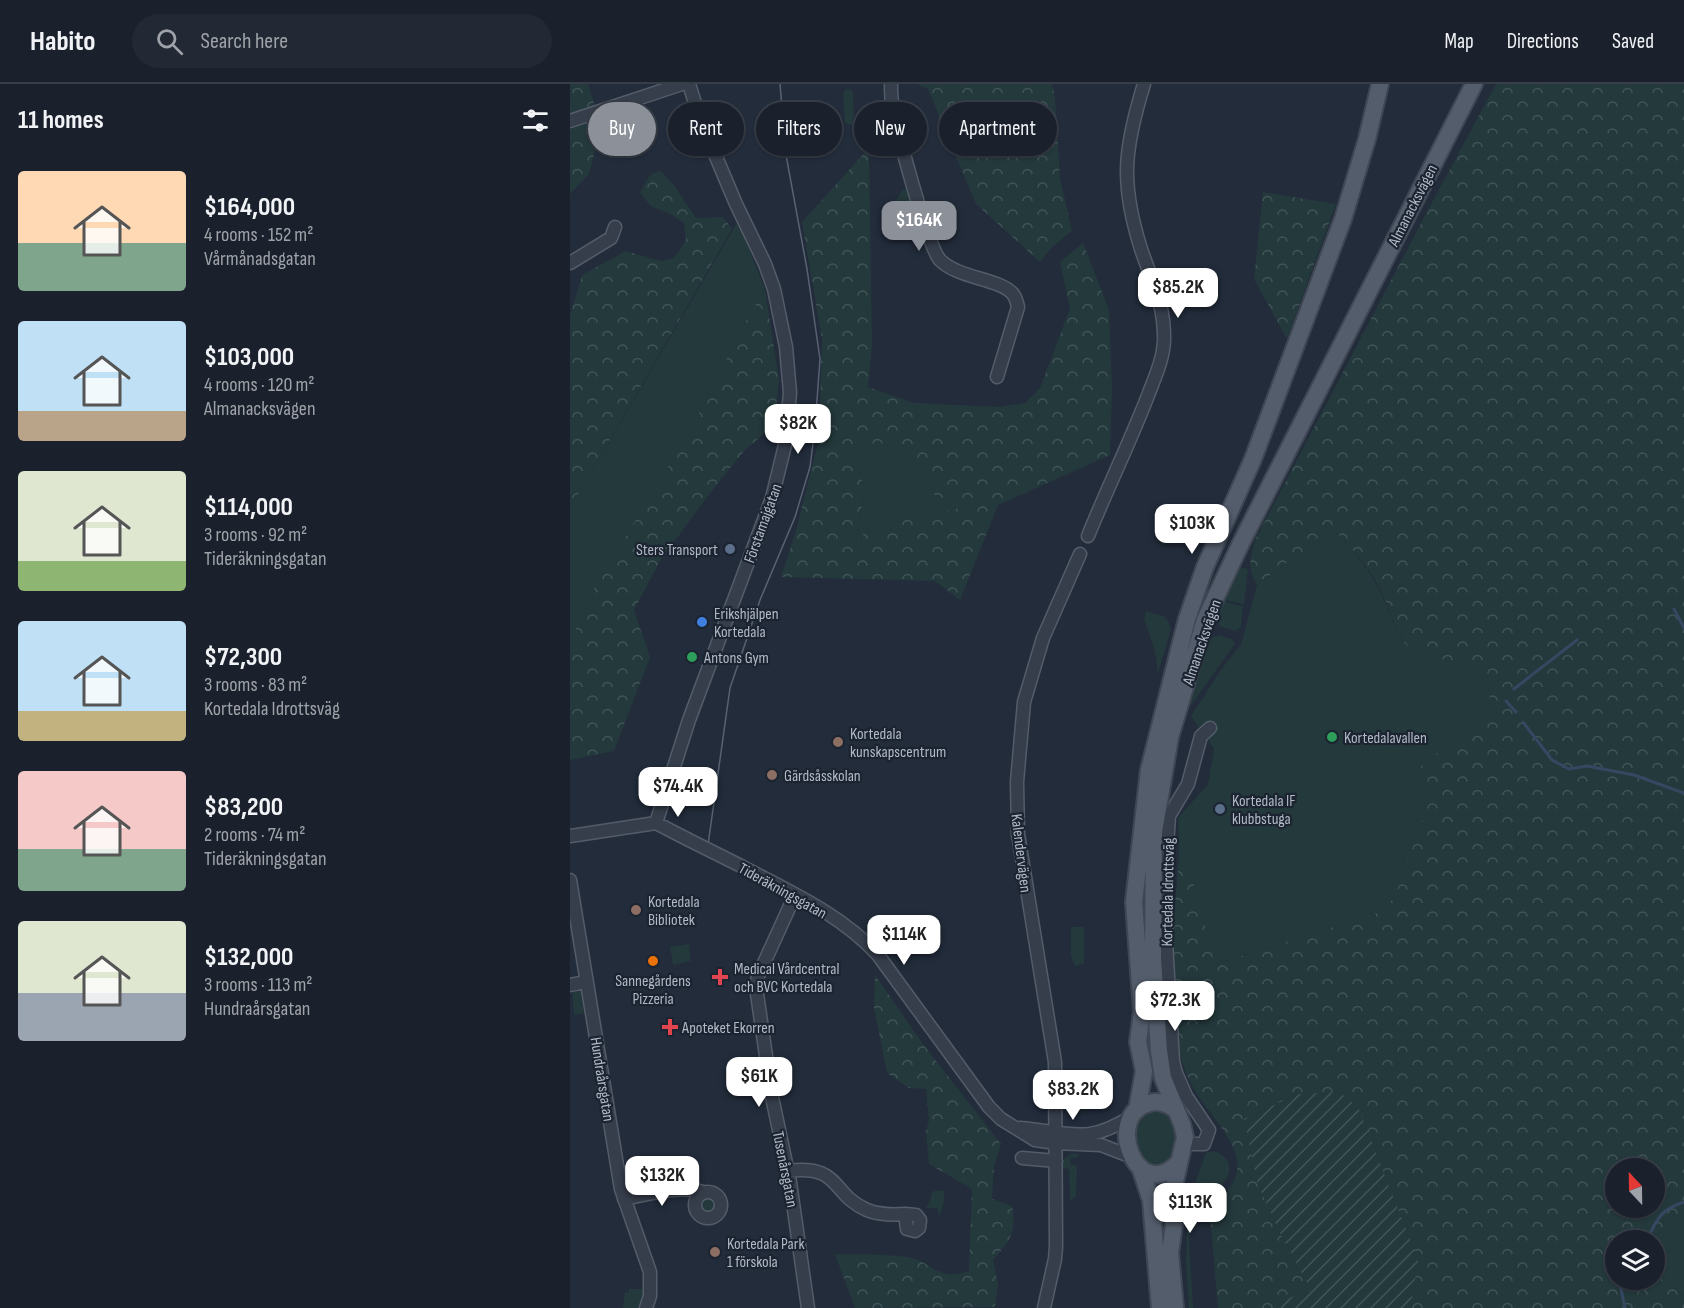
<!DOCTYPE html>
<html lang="en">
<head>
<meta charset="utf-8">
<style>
  :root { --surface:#1a212c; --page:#232934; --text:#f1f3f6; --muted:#9fa3a9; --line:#383e48; --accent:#8c9099 }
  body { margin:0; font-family:"Sofia Sans Condensed",sans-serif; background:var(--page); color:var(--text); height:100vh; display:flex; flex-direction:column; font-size:22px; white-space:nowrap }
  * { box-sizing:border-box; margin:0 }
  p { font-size:20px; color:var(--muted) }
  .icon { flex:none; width:33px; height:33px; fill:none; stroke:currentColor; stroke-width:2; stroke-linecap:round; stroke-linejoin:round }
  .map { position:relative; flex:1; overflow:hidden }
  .panel { display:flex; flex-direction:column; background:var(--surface); width:570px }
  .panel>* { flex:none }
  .guide { position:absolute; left:18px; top:18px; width:570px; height:54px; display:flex; gap:12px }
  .needle { width:39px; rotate:338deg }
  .tools { position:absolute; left:1035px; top:1074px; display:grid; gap:12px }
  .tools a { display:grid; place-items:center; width:60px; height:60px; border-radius:50%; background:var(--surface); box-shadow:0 2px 4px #0004,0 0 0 2px var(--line); font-size:30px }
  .price { position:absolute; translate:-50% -51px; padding:0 14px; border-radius:12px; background:#fff; color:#222; font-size:20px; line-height:39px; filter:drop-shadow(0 2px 3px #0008) }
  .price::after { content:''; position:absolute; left:50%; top:36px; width:18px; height:14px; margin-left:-9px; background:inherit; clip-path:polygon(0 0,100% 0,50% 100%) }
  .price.on { background:var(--accent); color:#fff }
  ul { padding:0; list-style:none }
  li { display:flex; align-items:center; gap:18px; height:150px; padding:0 18px }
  li span { display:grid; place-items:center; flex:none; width:168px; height:120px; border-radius:6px; color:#555 }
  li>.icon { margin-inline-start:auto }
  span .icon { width:72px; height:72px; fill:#fffc; stroke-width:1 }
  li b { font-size:26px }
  h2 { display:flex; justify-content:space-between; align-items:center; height:72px; padding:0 18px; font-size:26px }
  .pill { padding:0 21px; border-radius:27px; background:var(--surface); box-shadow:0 2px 4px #0004,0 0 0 2px var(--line); font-size:21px; line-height:54px }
  .pill.on { background:var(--accent); color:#fff }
  header { display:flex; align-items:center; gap:36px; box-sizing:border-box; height:84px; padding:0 30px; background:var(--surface); border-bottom:2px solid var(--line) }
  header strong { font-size:28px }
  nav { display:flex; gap:33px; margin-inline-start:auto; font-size:21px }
  .search { width:420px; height:54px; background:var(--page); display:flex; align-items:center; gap:15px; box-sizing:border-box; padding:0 21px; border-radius:33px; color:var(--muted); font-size:22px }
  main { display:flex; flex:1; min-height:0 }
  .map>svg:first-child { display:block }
</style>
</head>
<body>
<header>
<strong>Habito</strong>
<div class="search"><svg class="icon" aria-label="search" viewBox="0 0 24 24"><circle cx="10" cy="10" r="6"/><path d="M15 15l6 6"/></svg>Search here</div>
<nav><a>Map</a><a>Directions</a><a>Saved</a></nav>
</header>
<main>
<section class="panel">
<h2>11 homes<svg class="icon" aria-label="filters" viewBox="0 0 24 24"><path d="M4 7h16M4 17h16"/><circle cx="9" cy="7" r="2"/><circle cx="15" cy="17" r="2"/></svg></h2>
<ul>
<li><span style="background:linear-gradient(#ffd9b3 60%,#7fa58c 0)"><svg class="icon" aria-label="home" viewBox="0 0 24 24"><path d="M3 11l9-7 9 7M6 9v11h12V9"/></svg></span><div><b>$164,000</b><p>4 rooms · 152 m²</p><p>Vårmånadsgatan</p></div></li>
<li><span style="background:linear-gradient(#bfe0f5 75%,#b9a48a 0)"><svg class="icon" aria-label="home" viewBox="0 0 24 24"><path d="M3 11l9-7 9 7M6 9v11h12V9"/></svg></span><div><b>$103,000</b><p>4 rooms · 120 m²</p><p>Almanacksvägen</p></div></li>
<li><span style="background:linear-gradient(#dfe7d0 75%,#8fb573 0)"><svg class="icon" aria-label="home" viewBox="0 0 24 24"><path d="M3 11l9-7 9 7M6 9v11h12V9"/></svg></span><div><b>$114,000</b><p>3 rooms · 92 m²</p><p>Tideräkningsgatan</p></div></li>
<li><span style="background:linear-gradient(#bfe0f5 75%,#c2b280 0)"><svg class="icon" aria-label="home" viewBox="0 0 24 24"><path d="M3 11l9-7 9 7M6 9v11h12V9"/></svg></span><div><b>$72,300</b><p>3 rooms · 83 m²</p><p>Kortedala Idrottsväg</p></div></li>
<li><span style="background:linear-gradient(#f6c9c9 65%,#7fa58c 0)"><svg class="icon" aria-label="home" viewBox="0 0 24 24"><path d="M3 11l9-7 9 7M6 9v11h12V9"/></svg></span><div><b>$83,200</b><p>2 rooms · 74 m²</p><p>Tideräkningsgatan</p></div></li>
<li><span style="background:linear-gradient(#dfe7d0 60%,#9aa5b1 0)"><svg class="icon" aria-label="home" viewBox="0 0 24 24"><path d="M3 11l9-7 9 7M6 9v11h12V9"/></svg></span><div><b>$132,000</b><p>3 rooms · 113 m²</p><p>Hundraårsgatan</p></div></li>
</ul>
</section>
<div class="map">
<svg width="1114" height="1224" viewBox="0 0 1114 1224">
  <defs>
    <pattern id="forest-crowns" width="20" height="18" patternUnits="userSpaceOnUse" patternTransform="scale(1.5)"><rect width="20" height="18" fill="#24393c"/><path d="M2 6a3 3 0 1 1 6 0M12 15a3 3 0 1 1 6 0" fill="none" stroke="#415457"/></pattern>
    <pattern id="garden-furrows" width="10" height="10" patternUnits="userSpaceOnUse" patternTransform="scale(1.5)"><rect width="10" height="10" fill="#24393c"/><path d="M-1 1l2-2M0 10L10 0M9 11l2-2" fill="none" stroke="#415457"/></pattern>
  </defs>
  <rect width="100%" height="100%" fill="#222c3b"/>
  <path fill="#24393c" d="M276 5 282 6 283 9 284 39 281 41 275 39 273 9Z
    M337 104 345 128 341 129 344 140 348 141 349 147 344 151 331 153 328 151 329 143 326 116 333 105Z
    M168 137 195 205 176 237 118 350 0 559V425Z
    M310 358 322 366H339L365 412 393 424 302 443 286 457 295 405 282 364Z
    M763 445C780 463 796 480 808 503 819 523 824 548 840 565L907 586 921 609 915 628 902 642 843 689 862 710 826 812 813 827 645 880 619 783 614 770 609 773 608 734 638 700 644 665 621 632 650 587 671 560 687 501Z
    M668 483 678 485 674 520 655 516 658 519 673 522 671 543 665 547 648 542 650 540 645 532Z
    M576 527 596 533 601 545 588 590 585 567 574 535Z
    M649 551 662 555 665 560 614 631 638 555Z
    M501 843H514V880L505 882 501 872Z
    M119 860 121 877 103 881 100 863Z
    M2 906H7L11 908 14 929 4 931Z
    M583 1023 600 1030 608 1055 600 1080 582 1084 566 1068C564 1040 560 1040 583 1023Z
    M644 1067C676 1078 653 1113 624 1112L619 1155 623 1224H619L616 1182 617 1140 620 1113 636 1069Z
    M501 1070H509L508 1073 501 1074 500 1080 506 1081 507 1084 506 1113 500 1116 499 1085 492 1084V1076Z
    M367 1106 374 1107C375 1115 373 1127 368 1132V1124H356L360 1117 362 1108Z
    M128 1120a9 9 0 1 1 18 0a9 9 0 1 1-18 0Z
    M1114 1132V1212L1091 1195 1075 1200 1069 1196H1084V1156L1089 1149Z
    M59 1205H74L70 1224H53L55 1208 58 1209Z"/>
  <path fill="url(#forest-crowns)" fill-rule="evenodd" d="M0 0H18L31 42 19 90 0 110Z
    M347 0H482L485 14 490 94 502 147 482 163 470 178 406 120 358 5Z
    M926 0H1114V1132L1089 1149 1084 1156H1046V1196H1069L1076 1200 1091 1195 1114 1212V1224H839L841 1221 728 1010 674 1035 710 1149 742 1207 712 1217 711 1224H648L640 1131C649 1118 664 1103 667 1087 672 1062 640 1031 627 1010 619 998 613 982 609 967L602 859 609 773 614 770 619 783 646 880 813 827 825 812 862 710 842 689 902 642 915 628 921 609 907 586 840 565C825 549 820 525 810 505 798 481 781 464 763 445L687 501C677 484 680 475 685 456L859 124ZM1046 1084H1084V1124H1046Z
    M299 64 302 262 298 303 343 319 429 323 455 319 470 304 500 225 490 178 513 159 539 226 542 307 540 371 428 421 390 516 365 497 211 493 227 443 249 355 252 255 232 138ZM310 358 322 367 339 366 365 412 391 424 302 443 286 456 295 405 282 364Z
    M90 87 104 101 126 134 153 133 162 145 0 425V232L12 191 56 167 91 177 104 174 116 156 114 139 102 131 81 122 70 109 80 91Z
    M693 108 766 120 717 255 684 195Z
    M195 205 209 296 204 341 175 366 147 400 91 475 64 526 80 573 44 667 0 676V559L20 511 118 350 176 237Z
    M305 891 353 960 431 1060 424 1082 422 1115 442 1122C447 1149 440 1156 423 1176L428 1200 425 1223 285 1224 265 1170C289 1170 313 1170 337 1173 363 1177 368 1199 399 1187L402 1105 359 1080 356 1048 359 1036 356 1005 339 1004 317 989 304 924Z"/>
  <path fill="url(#garden-furrows)" d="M769 1008 788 1023 848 1176 841 1221 839 1224H711V1217L741 1206 710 1149 688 1101 674 1035 728 1010Z"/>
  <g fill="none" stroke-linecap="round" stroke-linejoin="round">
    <path stroke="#364762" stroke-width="3" d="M1104 525 1114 544
      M944 605 1007 556
      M936 617 946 628
      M953 638 982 676 999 685 1017 682 1064 691 1114 709
      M1077 1156C1087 1135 1090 1126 1114 1118
      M1049 1196 1055 1224"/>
    <defs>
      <path id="minor" d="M321 0C321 6 321 12 322 18 325 41 358 163 370 176 389 195 429 194 443 210 446 214 447 218 448 223L427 293
        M0 37 112 0
        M0 179 41 154 45 143
        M518 452C537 405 559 360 577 314 584 295 593 277 594 257 595 220 582 198 571 165 550 99 554 65 574 0
        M86 739 119 636 202 414 215 361 220 309 216 263 204 205 195 180 166 120 130 35 119 0
        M0 752 86 739 117 755
        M173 783C220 808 272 831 308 871L419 1023 431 1035 465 1056 486 1059 531 1061 562 1073
        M0 796 51 1105 80 1188V1212L76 1224
        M225 811 188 892 186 903 202 1013 220 1098 238 1224
        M0 901 16 898
        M450 1044C499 1048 516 1062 562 1032
        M615 1060H634L639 1046 616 1012 606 989 603 977 596 858 595 792 599 732 618 700 631 652 640 644
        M452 1074 486 1077
        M217 1087C272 1080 260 1110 297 1126 309 1131 322 1131 335 1130L337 1145 345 1147 349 1144 350 1136 346 1131 335 1130
        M125 1121a13 13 0 1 1 26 0a13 13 0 1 1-26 0Z
        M54 1115C78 1110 109 1101 133 1108
        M474 1224 485 1175 486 1163 485 978 448 750 447 698 454 618 473 554 510 470"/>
      <path id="major" d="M567 1026 574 987 568 958 572 928 564 818 579 686 617 535 635 483 683 375 773 135 797 55 810 0
        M606 1026C598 1020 590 1016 580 1019 533 1029 566 1122 608 1079
        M570 1083 581 1116 590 1224
        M605 1224 600 1169 604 1140 601 1115 615 1053 612 1040 593 994 589 967 583 875 584 748 600 653 635 536 671 459 904 0"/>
    </defs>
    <use href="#minor" stroke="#545c69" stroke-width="15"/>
    <use href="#major" stroke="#3f4754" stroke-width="20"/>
    <use href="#minor" stroke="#363e4b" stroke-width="12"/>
    <use href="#major" stroke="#545d6c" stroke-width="16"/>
    <path stroke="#586272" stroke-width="1.5" d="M138 761 160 604 190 516 225 433 240 383 245 343 250 275 237 185 216 71 210 0"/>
    <defs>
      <path id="minor-bridge" d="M117 755 173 783"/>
    </defs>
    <use href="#minor-bridge" stroke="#545c69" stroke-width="15" stroke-linecap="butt"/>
    <use href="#minor-bridge" stroke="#363e4b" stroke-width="12"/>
  </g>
  <g fill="#5c6f8a" stroke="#1b2430" stroke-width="2">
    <circle cx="160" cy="465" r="6"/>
    <circle cx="650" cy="725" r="6"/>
  </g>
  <circle fill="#3f7fe0" stroke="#1b2430" stroke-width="2" cx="132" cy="538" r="6"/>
  <g fill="#2e9e5b" stroke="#1b2430" stroke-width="2">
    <circle cx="122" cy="573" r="6"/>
    <circle cx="762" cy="653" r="6"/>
  </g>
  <g fill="#8d6e63" stroke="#1b2430" stroke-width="2">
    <circle cx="268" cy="658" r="6"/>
    <circle cx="202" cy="691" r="6"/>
    <circle cx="66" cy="826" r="6"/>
    <circle cx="145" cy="1168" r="6"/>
  </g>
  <circle fill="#e8710a" stroke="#1b2430" stroke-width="2" cx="83" cy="877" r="6"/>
  <g fill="#e0444e" stroke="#1b2430" stroke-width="2">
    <path d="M147 884h6v6h6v6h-6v6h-6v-6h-6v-6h6z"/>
    <path d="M97 934h6v6h6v6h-6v6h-6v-6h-6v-6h6z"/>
  </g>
  <g text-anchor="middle" stroke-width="4.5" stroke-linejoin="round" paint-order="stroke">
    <g font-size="16" fill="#b1b9c7" stroke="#1b2430">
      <text transform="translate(842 121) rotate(-63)" y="6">Almanacksvägen</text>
      <text transform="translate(192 439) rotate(-70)" y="6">Förstamajgatan</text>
      <text transform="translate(631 558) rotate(-71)" y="6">Almanacksvägen</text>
      <text transform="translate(452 769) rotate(83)" y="6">Kalendervägen</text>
      <text transform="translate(213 806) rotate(29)" y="6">Tideräkningsgatan</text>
      <text transform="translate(597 808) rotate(-89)" y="6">Kortedala Idrottsväg</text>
      <text transform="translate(33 995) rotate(81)" y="6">Hundraårsgatan</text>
      <text transform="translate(216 1085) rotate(79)" y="6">Tusenårsgatan</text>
    </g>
    <g font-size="16" fill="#b1b9c7" stroke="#1b2430" text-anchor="start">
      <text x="148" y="471" text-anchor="end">Sters Transport</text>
      <text x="144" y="535">Erikshjälpen<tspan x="144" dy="18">Kortedala</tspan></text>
      <text x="134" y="579">Antons Gym</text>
      <text x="280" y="655">Kortedala<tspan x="280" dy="18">kunskapscentrum</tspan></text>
      <text x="774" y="659">Kortedalavallen</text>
      <text x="214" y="697">Gärdsåsskolan</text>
      <text x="662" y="722">Kortedala IF<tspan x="662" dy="18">klubbstuga</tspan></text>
      <text x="78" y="823">Kortedala<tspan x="78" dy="18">Bibliotek</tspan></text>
      <text x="164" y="890">Medical Vårdcentral<tspan x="164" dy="18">och BVC Kortedala</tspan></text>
      <text x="83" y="902" text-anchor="middle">Sannegårdens<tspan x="83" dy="18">Pizzeria</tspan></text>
      <text x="112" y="949">Apoteket Ekorren</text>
      <text x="157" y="1165">Kortedala Park<tspan x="157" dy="18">1 förskola</tspan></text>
    </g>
  </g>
</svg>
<div class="tools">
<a><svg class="needle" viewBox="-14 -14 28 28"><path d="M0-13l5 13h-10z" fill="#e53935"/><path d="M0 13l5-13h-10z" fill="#9fa3a9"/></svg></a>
<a><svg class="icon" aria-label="layers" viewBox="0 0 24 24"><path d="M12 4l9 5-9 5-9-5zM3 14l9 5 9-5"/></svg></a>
</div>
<b class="price on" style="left:349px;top:168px">$164K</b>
<b class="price" style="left:608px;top:235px">$85.2K</b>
<b class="price" style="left:228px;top:371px">$82K</b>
<b class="price" style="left:622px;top:471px">$103K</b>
<b class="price" style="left:108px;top:734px">$74.4K</b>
<b class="price" style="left:334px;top:882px">$114K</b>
<b class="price" style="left:605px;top:948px">$72.3K</b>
<b class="price" style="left:189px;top:1024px">$61K</b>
<b class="price" style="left:503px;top:1037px">$83.2K</b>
<b class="price" style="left:92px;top:1123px">$132K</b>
<b class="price" style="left:620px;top:1150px">$113K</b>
<div class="guide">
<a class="pill on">Buy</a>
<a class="pill">Rent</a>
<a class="pill">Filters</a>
<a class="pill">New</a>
<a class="pill">Apartment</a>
</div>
</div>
</main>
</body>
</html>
